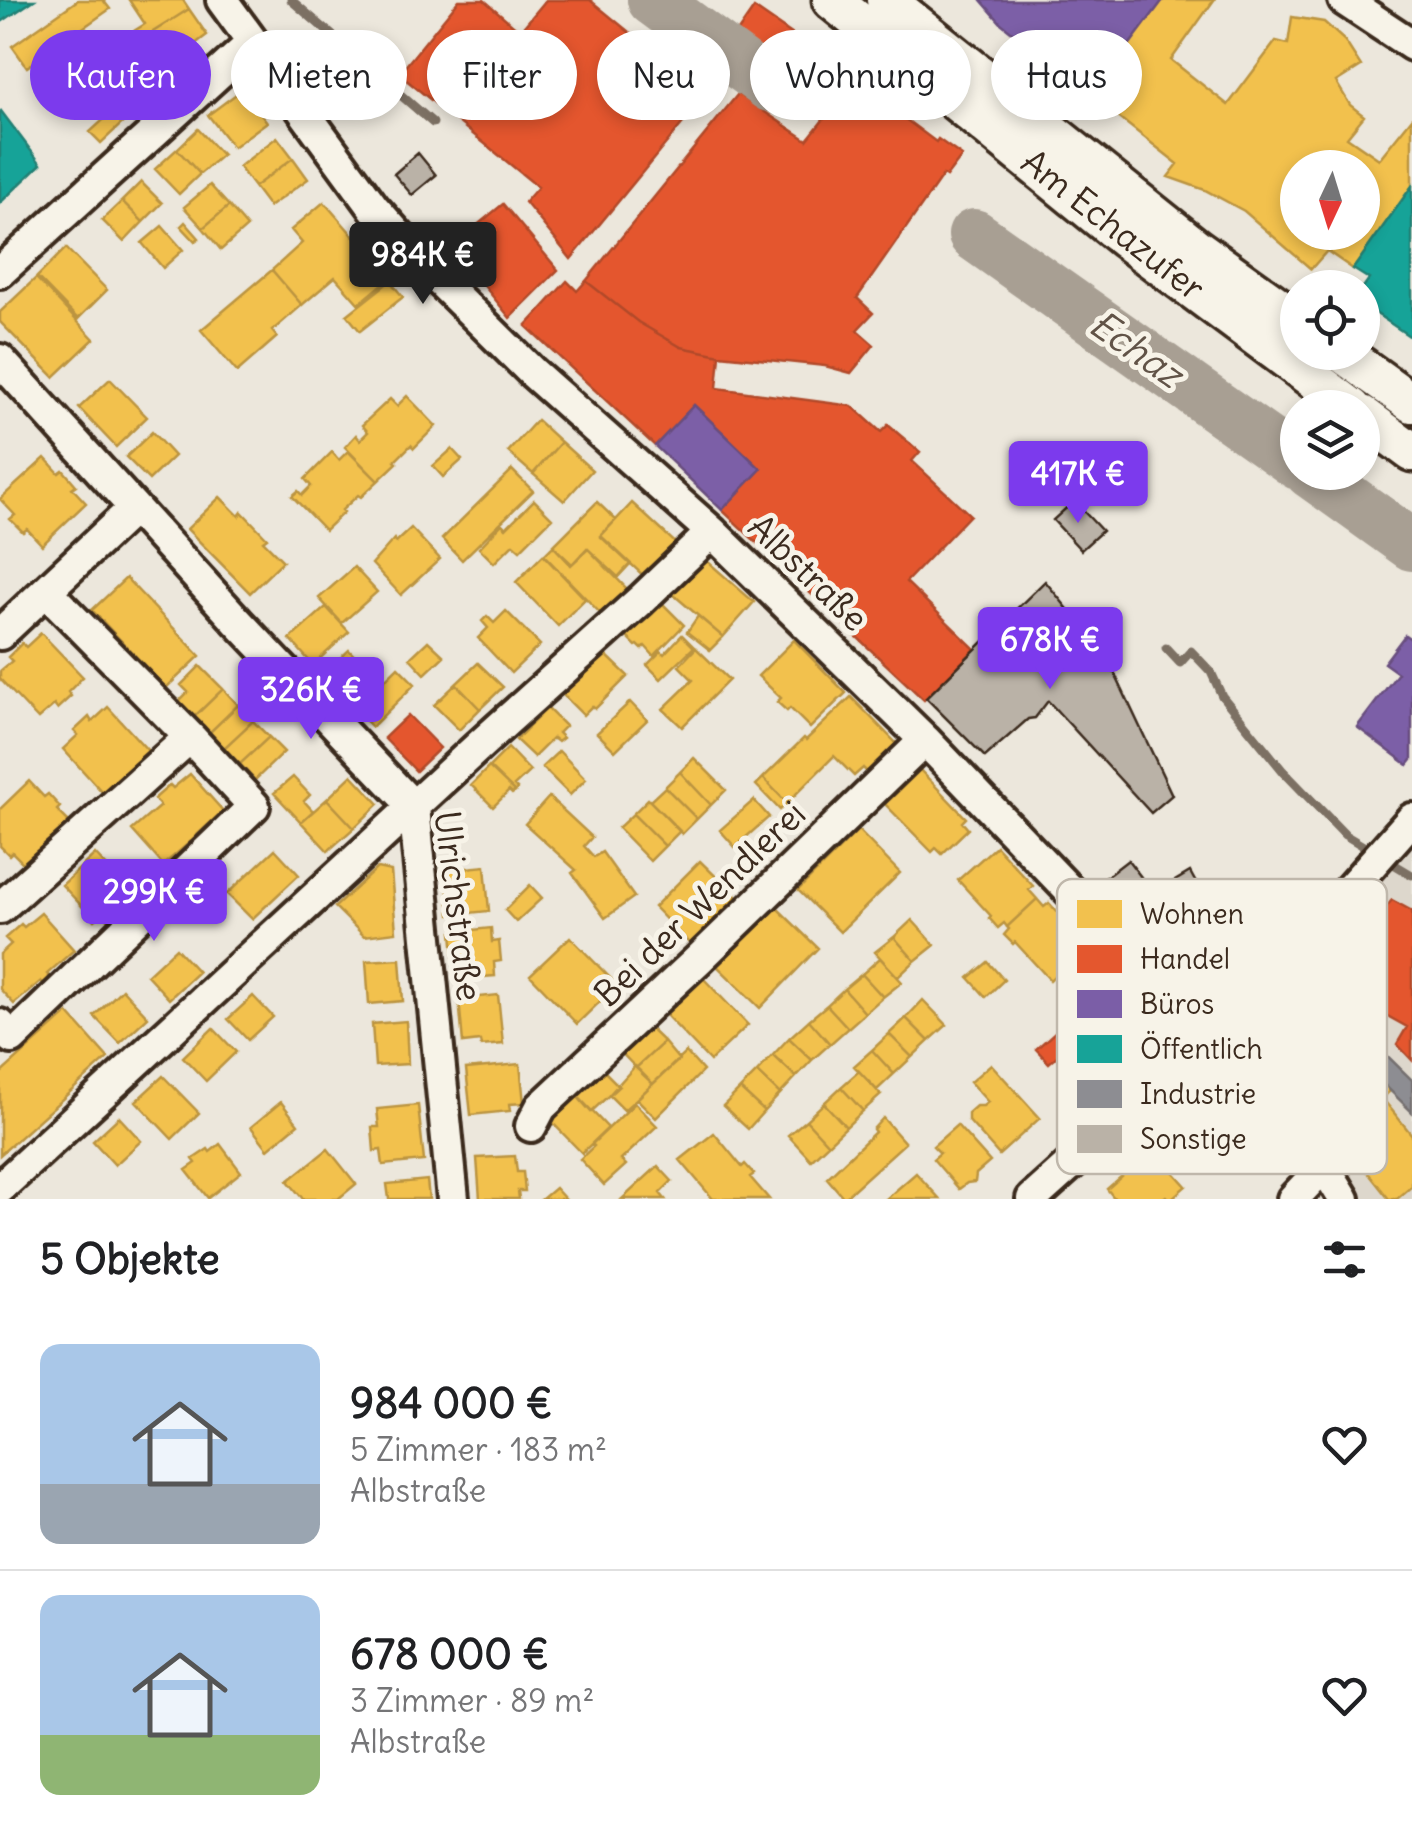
<!DOCTYPE html>
<html lang="de">
<head>
<meta charset="utf-8">
<style>
  :root { --surface:#fff; --page:#f6f6f6; --text:#202124; --muted:#757577; --line:#e0e0e0; --accent:#7c3aed }
  body { margin:0; font-family:Delius,sans-serif; background:var(--page); color:var(--text); height:100vh; display:flex; flex-direction:column; font-size:38px; white-space:nowrap }
  * { box-sizing:border-box; margin:0 }
  p { font-size:32px; color:var(--muted) }
  .icon { flex:none; width:55px; height:55px; fill:none; stroke:currentColor; stroke-width:2; stroke-linecap:round; stroke-linejoin:round }
  .map { position:relative; height:1199px; overflow:hidden }
  .sheet { display:flex; flex-direction:column; background:var(--surface); flex:1 }
  .sheet>* { flex:none }
  .guide { position:absolute; left:30px; top:30px; width:1352px; height:90px; display:flex; gap:20px }
  .needle { width:65px; rotate:184deg }
  .fabs { position:absolute; left:1280px; top:150px; display:grid; gap:20px }
  .fabs a { display:grid; place-items:center; width:100px; height:100px; border-radius:50%; background:var(--surface); box-shadow:0 5px 15px #0003; font-size:50px }
  .price { position:absolute; translate:-50% -85px; padding:0 22px; border-radius:10px; background:var(--accent); color:#fff; font-size:32px; line-height:65px; filter:drop-shadow(0 2px 5px #0008) }
  .price::after { content:''; position:absolute; left:50%; top:60px; width:30px; height:22px; margin-left:-15px; background:inherit; clip-path:polygon(0 0,100% 0,50% 100%) }
  .price.on { background:#222; color:#fff }
  ul { padding:0; list-style:none }
  li { display:flex; align-items:center; gap:30px; height:250px; padding:0 40px }
  li+li { border-top:2px solid var(--line) }
  li span { display:grid; place-items:center; flex:none; width:280px; height:200px; border-radius:20px; color:#555 }
  li>.icon { margin-inline-start:auto }
  span .icon { width:120px; height:120px; fill:#fffc; stroke-width:1 }
  li b { font-size:42px }
  h2 { display:flex; justify-content:space-between; align-items:center; height:120px; padding:0 40px; font-size:42px }
  .chip { padding:0 35px; border-radius:45px; background:var(--surface); box-shadow:0 5px 15px #0003; font-size:35px; line-height:90px }
  .chip.on { background:var(--accent); color:#fff }
  .map>svg:first-child { display:block }
</style>
</head>
<body>
<div class="map">
<svg width="1412" height="1199" viewBox="0 0 1412 1199">
  <rect width="100%" height="100%" fill="#ece7dc"/>
  <filter id="ink" filterUnits="userSpaceOnUse"><feTurbulence type="fractalNoise" baseFrequency=".01" numOctaves="2"/><feDisplacementMap in="SourceGraphic" scale="20" xChannelSelector="R" yChannelSelector="G"/><feConvolveMatrix kernelMatrix="1 2 1 2 8 2 1 2 1" color-interpolation-filters="sRGB"/></filter>
  <g filter="url(#ink)">
    <path fill="#ddd7cc" d="M1412 814V1199H1344L1212 1039Z"/>
    <path fill="#f2c14e" stroke="#bb9440" stroke-width="2.5" fill-rule="evenodd" d="M78 0H103L110 9 27 67 12 46Z
      M129 0H183L189 9 153 32 163 48 139 63 123 38 145 24Z
      M1163 0H1214L1171 60 1228 105 1276 41 1288 44 1292 17 1324 22 1345 41 1361 66 1336 82 1350 105 1364 116 1347 137 1379 159 1412 118V186L1353 269 1327 251 1311 269 1244 211 1205 190 1168 177 1178 164 1117 116 1129 100 1103 80ZM1298 168H1362V232H1298Z
      M189 9 207 35 169 64 177 75 163 84 154 71 148 75 139 63 164 48 153 32Z
      M147 80 157 91 101 143 90 132Z
      M243 89 267 122 233 147 208 115Z
      M198 129 222 155 200 174 177 149Z
      M277 137 293 158 254 187 239 167Z
      M177 149 200 174 179 194 155 169Z
      M293 158 308 179 269 207 254 187Z
      M141 182 162 203 143 222 122 201Z
      M210 185 229 206 203 228 184 207Z
      M122 201 143 222 124 242 102 220Z
      M324 202 390 278 359 304 335 277 302 305 272 270 302 243 291 230Z
      M229 206 247 227 221 250 203 228Z
      M185 222 199 238 195 241 181 226Z
      M162 226 183 250 163 268 142 243Z
      M66 248 107 290 78 319 37 277Z
      M272 270 302 305 272 331 277 337 237 372 201 330Z
      M36 278 94 339 54 377 0 322V312Z
      M390 281 403 297 360 331 347 315Z
      M110 379 147 417 116 447 79 408Z
      M407 396 436 426 414 448 411 445 395 461 397 463 378 481 345 447 356 435 360 440 368 432 362 425 390 399 397 406Z
      M537 420 561 442 533 474 508 452Z
      M152 432 174 456 149 480 126 457Z
      M561 442 592 470 564 501 533 474Z
      M452 449 462 460 443 477 433 466Z
      M348 451 378 481 361 497 358 495 342 510 344 512 325 530 292 496 298 491 302 495 311 486 305 479 332 452 339 460Z
      M45 458 59 473 63 470 76 485 72 488 86 503 42 545 27 529 23 532 10 519 15 515 0 499Z
      M512 470 533 491 462 560 442 539Z
      M220 497 239 516 242 512 267 538 263 541 283 561 250 593 187 529Z
      M534 500 552 518 520 550 513 544 494 563 479 548 502 524 506 528Z
      M597 502 616 520 600 536 630 564 618 577 587 548 572 564 553 546Z
      M632 503 681 548 649 581 601 536Z
      M411 528 440 559 401 595 372 564 394 539 396 542Z
      M553 546 571 565 588 549 631 593 605 618 544 555Z
      M699 554 754 602 723 637 668 590Z
      M543 555 585 599 558 626 516 582Z
      M354 567 377 592 342 623 319 598Z
      M126 578 200 656 166 688 92 610Z
      M658 599 684 625 654 656 645 646 642 649 638 645 636 646 623 633Z
      M326 607 349 632 313 665 290 639Z
      M506 611 540 645 511 673 478 638 488 628 482 621 487 616 494 623Z
      M698 616 723 637 710 650 687 632Z
      M41 633 83 677 68 692 71 696 57 709 54 705 38 719 0 679V671L12 661 8 657 22 643 26 647Z
      M682 635 694 647 661 679 647 665 661 651 664 654Z
      M794 640 846 693 810 728 790 708 787 711 777 702 781 698 758 676Z
      M428 641 444 656 425 674 410 658Z
      M696 648 729 680 682 727 663 709 693 680 679 666Z
      M349 650 374 677 347 701 323 674Z
      M603 652 628 676 595 709 592 706 583 715 562 694Z
      M478 663 503 687 480 709 456 684Z
      M200 666 223 689 194 717 179 701 188 692 181 685Z
      M398 667 415 684 372 727 355 709Z
      M456 684 480 709 459 730 434 705Z
      M223 689 238 705 209 733 194 717Z
      M851 697 900 747 871 776 863 768 854 776 834 756 787 803 763 778 804 738 806 740Z
      M630 702 647 720 615 751 597 733Z
      M238 705 253 721 224 748 209 733Z
      M108 707 149 752 134 766 137 771 124 783 120 779 104 794 63 749 78 735 74 731 89 717 92 722Z
      M547 708 565 726 558 733 563 738 558 742 553 738 534 757 516 740Z
      M253 721 269 737 240 764 224 748Z
      M269 737 284 752 255 780 240 764Z
      M508 748 530 771 514 786 517 789 515 792 489 767Z
      M559 751 586 779 570 795 542 767Z
      M694 758 726 790 711 805 680 772Z
      M489 767 515 792 512 794 509 791 493 807 471 785Z
      M920 770 966 818 962 822 968 829 942 854 936 848 932 852 885 804Z
      M680 772 711 805 697 819 665 787Z
      M190 774 223 811 197 835 200 839 193 846 190 842 163 865 132 830 160 806 154 799 170 785 173 788Z
      M352 775 379 804 354 828 327 799Z
      M293 777 310 795 304 801 313 811 301 822 274 793Z
      M763 778 787 803 780 810 756 785Z
      M29 781 44 797 48 794 60 807 57 810 72 825 27 867 12 852 9 855 0 846V809Z
      M665 787 697 819 682 834 650 801Z
      M549 797 592 837 584 846 594 857 602 852 634 897 605 918 572 873 576 870 525 824Z
      M327 799 354 828 328 851 301 822Z
      M648 799 680 831 665 846 633 814Z
      M754 800 769 817 735 847 720 830Z
      M633 814 665 846 650 861 618 828Z
      M858 830 900 873 840 932 798 890Z
      M996 846 1033 886 1029 890 1037 899 1007 927 1004 923 998 928 989 918 991 916 958 880Z
      M275 849 299 875 252 919 227 894Z
      M95 854 128 889 118 899 124 905 109 920 103 913 95 920 62 885Z
      M700 861 742 902 695 949 654 907Z
      M485 866 489 911 450 915 446 870Z
      M377 868 391 871 396 932 364 936 335 907Z
      M530 885 542 898 516 922 505 910Z
      M1037 899 1044 907 1049 903 1087 945 1050 980 1015 942 1013 944 1004 935 1009 929 1007 927Z
      M775 906 818 948 760 1008 717 966Z
      M41 913 74 950 47 974 51 978 44 985 41 981 14 1004 0 989V954L11 944 5 938 21 924 24 927Z
      M912 920 935 945 915 961 894 937Z
      M491 928 492 942 499 941 501 961 494 962 495 976 456 979 452 932Z
      M570 937 617 985 577 1024 530 975Z
      M894 937 915 961 898 977 875 952Z
      M176 948 198 972 169 999 147 975Z
      M880 958 902 982 883 997 862 974Z
      M400 959 403 1001 369 1004 366 961Z
      M988 962 1004 980 986 997 969 978Z
      M862 974 883 997 865 1013 844 989Z
      M703 978 748 1025 710 1061 665 1014Z
      M122 989 148 1017 120 1043 94 1016Z
      M844 989 865 1013 848 1028 827 1005Z
      M498 995 503 1044 481 1046 480 1041 463 1043 459 999Z
      M253 996 273 1017 248 1040 228 1019Z
      M923 1000 947 1025 929 1041 906 1018Z
      M827 1005 848 1028 830 1044 809 1020Z
      M68 1013 108 1058 0 1155V1074Z
      M906 1018 929 1041 912 1057 889 1034Z
      M641 1020 664 1042 636 1068 615 1046Z
      M809 1020 830 1044 812 1060 789 1038Z
      M406 1021 408 1064 375 1066 372 1024Z
      M213 1028 236 1052 206 1081 183 1057Z
      M889 1034 912 1057 894 1074 872 1050Z
      M789 1038 812 1060 796 1077 773 1055Z
      M664 1042 679 1060 653 1084 636 1068Z
      M872 1050 894 1074 877 1090 854 1066Z
      M1319 1050 1361 1093 1366 1088 1352 1072 1363 1062 1391 1090 1341 1138 1298 1093Z
      M686 1052 703 1071 656 1118 637 1099Z
      M773 1055 796 1077 780 1094 757 1072Z
      M596 1063 619 1086 591 1112 570 1088Z
      M520 1064 524 1103 509 1104 510 1111 471 1115 466 1069Z
      M991 1064 1040 1118 999 1155 968 1120V1113L976 1106H983L988 1102 970 1082Z
      M635 1066 653 1084 624 1110 609 1095Z
      M859 1071 881 1095 863 1111 841 1087Z
      M757 1072 780 1094 764 1111 740 1089Z
      M163 1076 199 1113 172 1139 136 1101Z
      M841 1087 863 1111 846 1127 824 1103Z
      M570 1088 608 1128 582 1153 544 1114Z
      M740 1089 764 1111 748 1129 723 1106Z
      M281 1102 298 1124 268 1149 251 1127Z
      M635 1103 657 1126 621 1160 626 1165 604 1185 580 1159 594 1146 592 1144Z
      M824 1103 846 1127 828 1144 806 1120Z
      M1386 1103 1412 1135V1186L1397 1199H1389L1342 1140Z
      M418 1105 424 1161 383 1165 381 1150 374 1151 372 1127H379L377 1109Z
      M119 1117 141 1141 115 1165 93 1141Z
      M883 1118 905 1143 844 1198 827 1178 875 1132 873 1129Z
      M806 1120 828 1144 811 1160 788 1135Z
      M957 1125 990 1162 976 1174 975 1182 967 1183 959 1189 933 1159 940 1153 933 1146Z
      M714 1133 742 1167 745 1164 754 1174 750 1177 769 1199H713L680 1160Z
      M220 1144 241 1172 208 1198 186 1170 196 1163 193 1159 208 1149 210 1152Z
      M328 1149 356 1184 338 1199H303L288 1181Z
      M1153 1149 1186 1186 1171 1199 1166 1196 1162 1199H1115L1107 1189 1122 1176 1118 1172 1133 1159 1137 1164Z
      M515 1156 517 1172H523L525 1191H518L519 1199H480L477 1158Z
      M658 1166 672 1181 660 1193 665 1199H622Z
      M916 1173 940 1199H886Z
      M427 1180 429 1199H389L387 1184Z
      M555 1188 565 1199H542Z"/>
    <path fill="#e4572e" stroke="#b14a29" stroke-width="2.5" d="M459 0H484L520 31 546 0H590L706 95 571 259 525 202 538 187 399 74Z
      M754 8 854 77 853 80 936 142 938 139 962 156 946 177 943 175 857 298 873 313 857 330 874 345 851 373 825 366 720 355 681 347 638 322 586 281 738 94 807 140 835 105 734 37Z
      M503 204 558 270 510 318 452 246Z
      M567 281 577 291 586 281 638 322 681 347 720 355 717 388 852 406 881 432 888 425 920 452 912 461 970 515 906 582 975 649 924 700 722 510 761 469 694 405 655 446 526 326Z
      M408 715 440 748 416 771 384 738Z
      M1392 900 1412 911V1060L1397 1044 1407 1027 1323 980Z
      M1117 976 1149 1010 1148 1019 1101 1063 1078 1038 1049 1063 1036 1049Z"/>
    <path fill="#7b5ea7" stroke="#684e7e" stroke-width="2.5" d="M981 0H1163L1103 80 1085 66 1082 70 1061 63 1021 39 1001 23Z
      M694 405 761 469 722 510 655 446Z
      M1405 635 1412 640V760L1408 765 1357 727 1398 673 1384 663Z"/>
    <path fill="#17a398" stroke="#227f73" stroke-width="2.5" d="M0 0H34L0 23Z
      M1 111 41 164 0 203V112Z
      M1412 186V338L1362 304V289L1369 279 1353 269Z"/>
    <path fill="#8d8d92" stroke="#746f6f" stroke-width="2.5" d="M1320 986 1371 1014 1362 1031 1412 1080V1112L1303 1005Z"/>
    <g fill="none" stroke-linecap="round" stroke-linejoin="round">
      <path stroke="#7c7064" stroke-width="9" d="M291 0 354 54
        M380 77 433 123
        M1166 648 1180 663 1191 651 1211 672 1222 696 1283 771 1345 835 1412 875"/>
      <path stroke="#a89f93" stroke-width="52" d="M653 0 770 86
        M974 235 1298 464
        M1310 472 1412 545"/>
    </g>
    <path fill="#bab2a7" stroke="#3b2a1e" stroke-width="2.5" d="M418 153 436 175 412 195 394 174Z
      M1074 501 1102 531 1081 550 1053 520Z
      M1045 581 1107 657 1172 795 1151 813 1048 701 1035 718 1028 719 985 757 926 698Z
      M1128 860 1141 877 1115 896 1102 880Z
      M1190 872 1207 903 1179 919 1160 890Z"/>
    <g fill="none" stroke-linecap="round" stroke-linejoin="round">
      <defs>
        <path id="minor" d="M222 0 374 208 432 273 532 372 712 532 925 740 1257 1086 1324 1166 1344 1199
          M1344 0 1412 45
          M0 272 252 43
          M0 360 238 622 414 807 453 1199
          M0 634 133 509
          M0 908 190 737
          M0 1025 12 1038 254 806 190 737 46 591
          M531 1126 541 1107 699 959 925 740
          M0 1188 482 743 641 600 712 532
          M1032 1199 1238 1014 1412 819
          M1293 1199 1324 1166"/>
        <path id="major" d="M832 0 1125 239 1352 408
          M886 0 1196 248 1298 321
          M1341 352 1412 403
          M1362 415 1412 452"/>
      </defs>
      <use href="#minor" stroke="#3b2a1e" stroke-width="38"/>
      <use href="#major" stroke="#3b2a1e" stroke-width="45"/>
      <use href="#minor" stroke="#f7f3e8" stroke-width="30"/>
      <use href="#major" stroke="#f7f3e8" stroke-width="38"/>
    </g>
  </g>
  <g text-anchor="middle" stroke-width="10" stroke-linejoin="round" paint-order="stroke">
    <g font-size="35" fill="#3b2a1e" stroke="#f7f3e8">
      <text transform="translate(1113 225) rotate(38)" y="12">Am Echazufer</text>
      <text transform="translate(808 573) rotate(44)" y="12">Albstraße</text>
      <text transform="translate(700 904) rotate(-44)" y="12">Bei der Wendlerei</text>
      <text transform="translate(458 906) rotate(83)" y="12">Ulrichstraße</text>
    </g>
    <g font-size="38" font-style="italic" fill="#615347" stroke="#f7f3e8">
      <text transform="translate(1136 349) rotate(35)" y="13">Echaz</text>
    </g>
  </g>
  <rect x="1057" y="879" width="330" height="295" rx="15" fill="#f7f3e8" stroke="#bfb7ab" stroke-width="2.5"/>
  <rect x="1077" y="900" width="45" height="28" fill="#f2c14e"/>
  <rect x="1077" y="945" width="45" height="28" fill="#e4572e"/>
  <rect x="1077" y="990" width="45" height="28" fill="#7b5ea7"/>
  <rect x="1077" y="1035" width="45" height="28" fill="#17a398"/>
  <rect x="1077" y="1080" width="45" height="28" fill="#8d8d92"/>
  <rect x="1077" y="1125" width="45" height="28" fill="#bab2a7"/>
  <g font-size="28" fill="#3b2a1e">
    <text x="1140" y="924">Wohnen</text>
    <text x="1140" y="969">Handel</text>
    <text x="1140" y="1014">Büros</text>
    <text x="1140" y="1059">Öffentlich</text>
    <text x="1140" y="1104">Industrie</text>
    <text x="1140" y="1149">Sonstige</text>
  </g>
</svg>
<div class="fabs">
<a><svg class="needle" viewBox="-14 -14 28 28"><path d="M0-13l5 13h-10z" fill="#e53935"/><path d="M0 13l5-13h-10z" fill="#757577"/></svg></a>
<a><svg class="icon" aria-label="locate" viewBox="0 0 24 24"><circle cx="12" cy="12" r="6"/><path d="M12 2v4M12 18v4M2 12h4M18 12h4"/></svg></a>
<a><svg class="icon" aria-label="layers" viewBox="0 0 24 24"><path d="M12 4l9 5-9 5-9-5zM3 14l9 5 9-5"/></svg></a>
</div>
<b class="price on" style="left:423px;top:307px">984K €</b>
<b class="price" style="left:1078px;top:526px">417K €</b>
<b class="price" style="left:1050px;top:692px">678K €</b>
<b class="price" style="left:311px;top:742px">326K €</b>
<b class="price" style="left:154px;top:944px">299K €</b>
<div class="guide">
<a class="chip on">Kaufen</a>
<a class="chip">Mieten</a>
<a class="chip">Filter</a>
<a class="chip">Neu</a>
<a class="chip">Wohnung</a>
<a class="chip">Haus</a>
</div>
</div>
<section class="sheet">
<h2>5 Objekte<svg class="icon" aria-label="filters" viewBox="0 0 24 24"><path d="M4 7h16M4 17h16"/><circle cx="9" cy="7" r="2"/><circle cx="15" cy="17" r="2"/></svg></h2>
<ul>
<li><span style="background:linear-gradient(#a9c7e8 70%,#9aa5b1 0)"><svg class="icon" aria-label="home" viewBox="0 0 24 24"><path d="M3 11l9-7 9 7M6 9v11h12V9"/></svg></span><div><b>984 000 €</b><p>5 Zimmer · 183 m²</p><p>Albstraße</p></div><svg class="icon" aria-label="heart" viewBox="0 0 24 24"><path d="M12 20l-8-8c-3-5 5-10 8-4 3-6 11-1 8 4z"/></svg></li>
<li><span style="background:linear-gradient(#a9c7e8 70%,#8fb573 0)"><svg class="icon" aria-label="home" viewBox="0 0 24 24"><path d="M3 11l9-7 9 7M6 9v11h12V9"/></svg></span><div><b>678 000 €</b><p>3 Zimmer · 89 m²</p><p>Albstraße</p></div><svg class="icon" aria-label="heart" viewBox="0 0 24 24"><path d="M12 20l-8-8c-3-5 5-10 8-4 3-6 11-1 8 4z"/></svg></li>
</ul>
</section>
</body>
</html>
